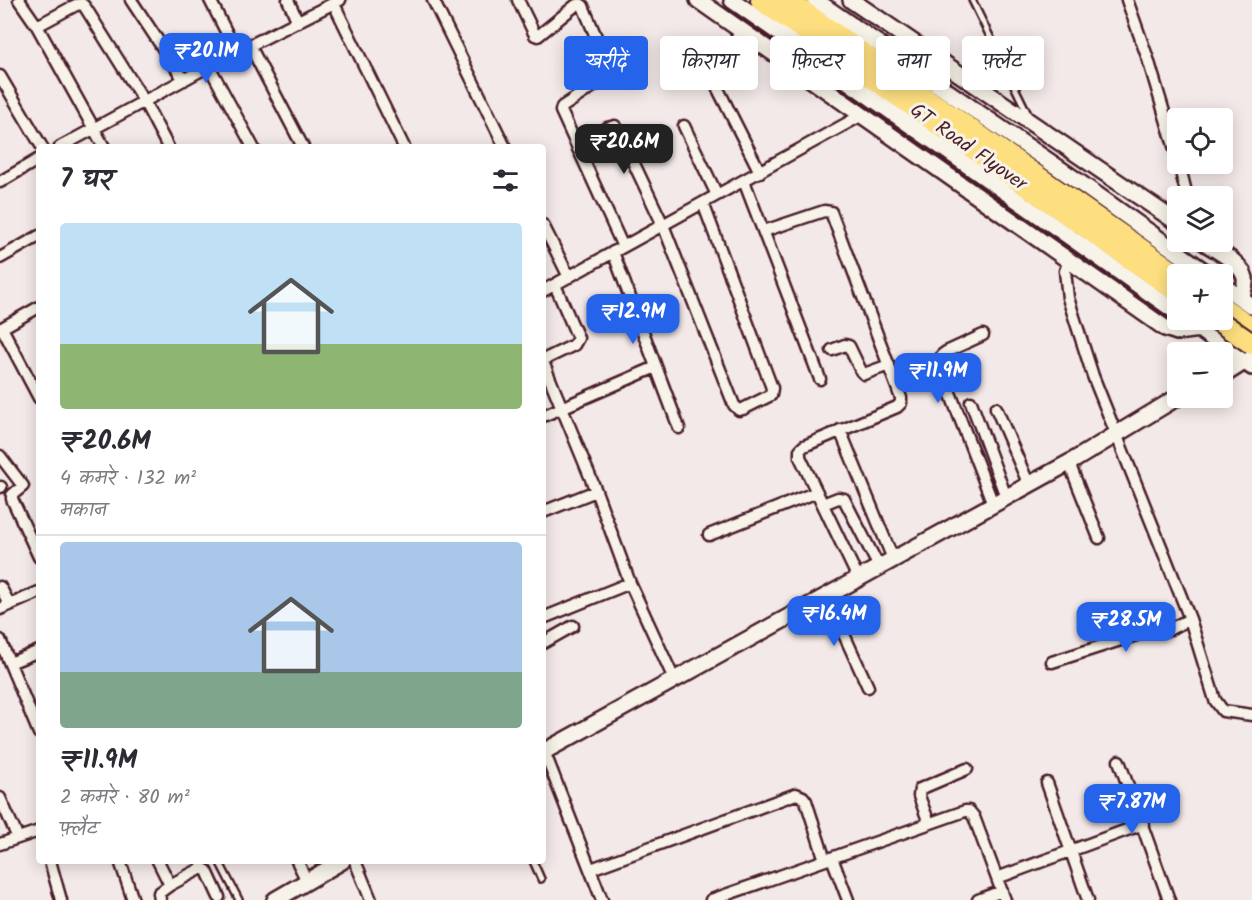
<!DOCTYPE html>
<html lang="hi">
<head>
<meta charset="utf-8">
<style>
  :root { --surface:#fff; --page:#f2f2f3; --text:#2b2b33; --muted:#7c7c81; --line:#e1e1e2; --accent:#2563eb }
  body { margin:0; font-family:Kalam,"Playpen Sans Deva",sans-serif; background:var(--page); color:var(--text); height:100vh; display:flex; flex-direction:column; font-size:22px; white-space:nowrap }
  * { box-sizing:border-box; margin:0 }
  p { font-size:20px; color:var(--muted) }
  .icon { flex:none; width:33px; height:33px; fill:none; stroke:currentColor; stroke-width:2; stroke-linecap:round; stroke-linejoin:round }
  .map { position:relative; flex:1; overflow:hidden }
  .panel { position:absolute; left:36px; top:144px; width:510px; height:720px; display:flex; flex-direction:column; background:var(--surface); border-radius:6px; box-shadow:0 3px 15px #0003 }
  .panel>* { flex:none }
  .banner { position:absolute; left:564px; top:36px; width:570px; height:54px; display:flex; gap:12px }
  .controls { position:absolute; left:1167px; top:108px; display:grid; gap:12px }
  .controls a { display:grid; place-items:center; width:66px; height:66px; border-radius:6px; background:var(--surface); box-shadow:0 3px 15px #0003; font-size:30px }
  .price { position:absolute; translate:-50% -51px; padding:0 14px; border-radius:12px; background:var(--accent); color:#fff; font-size:20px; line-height:39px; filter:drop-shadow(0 2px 3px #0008) }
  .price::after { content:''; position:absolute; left:50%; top:36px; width:18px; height:14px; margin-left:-9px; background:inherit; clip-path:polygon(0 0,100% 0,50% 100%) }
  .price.current { background:#222; color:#fff }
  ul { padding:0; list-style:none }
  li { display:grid; align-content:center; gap:12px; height:318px; padding:0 24px }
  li+li { border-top:2px solid var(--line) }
  li span { display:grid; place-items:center; height:186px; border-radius:6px; color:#555 }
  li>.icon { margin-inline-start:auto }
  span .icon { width:108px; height:108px; fill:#fffc; stroke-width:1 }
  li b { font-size:26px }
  h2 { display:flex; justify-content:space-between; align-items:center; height:72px; padding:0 24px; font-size:26px }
  .chip { padding:0 21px; border-radius:6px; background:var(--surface); box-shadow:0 3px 15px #0003; font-size:21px; line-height:54px }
  .chip.current { background:var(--accent); color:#fff }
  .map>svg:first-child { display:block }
</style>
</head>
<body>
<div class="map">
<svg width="1252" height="900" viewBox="0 0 1252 900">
  <rect width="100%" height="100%" fill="#f3e9e8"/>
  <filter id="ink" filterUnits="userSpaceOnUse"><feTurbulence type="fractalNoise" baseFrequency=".0167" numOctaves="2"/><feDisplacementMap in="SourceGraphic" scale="12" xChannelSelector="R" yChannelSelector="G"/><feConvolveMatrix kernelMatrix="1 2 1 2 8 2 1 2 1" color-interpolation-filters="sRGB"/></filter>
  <g filter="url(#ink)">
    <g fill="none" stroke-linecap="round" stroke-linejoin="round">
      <defs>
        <path id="lane" d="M972 0 1028 114
          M533 861 541 879
          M220 863 239 900"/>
        <path id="street" d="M19 0 37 26 104 147
          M131 0 184 80
          M210 0 237 53
          M288 0 298 22
          M433 0 505 147
          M518 0 535 35 538 36 576 5 580 4 583 6 610 70V75L562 107 561 111 623 247
          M1127 0 1148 59 1178 159
          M334 4 404 147
          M37 26 76 5 82 4 85 7 144 101 168 147
          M741 30 726 59 718 89 760 172
          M250 46 303 147
          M209 66 253 147
          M0 76 42 147
          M684 126 717 195
          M60 147 209 66 340 0
          M578 149 607 128 615 126 618 130 663 225 734 405 739 410 743 409 771 395 772 388 703 203
          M1179 164 1187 196
          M744 181 820 379
          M0 182 39 159
          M543 225 569 277
          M764 231 824 211 831 212 901 398V403L897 407 804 446 800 450V457L858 578
          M613 252 679 428
          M0 258 39 236
          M1069 261 1065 271 1068 298 1093 376 1190 619 1215 700 1223 711 1252 715
          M543 291 862 115
          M2 328 39 398
          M0 329 39 307
          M983 335 946 352 942 355 939 364 993 504
          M832 350 845 345 849 346 861 371 864 374 889 365
          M543 360 574 345 578 338 555 285
          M543 362 596 491 630 583 674 679
          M971 402 1006 497
          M996 408 1029 485
          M543 416 656 367
          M840 430 893 559
          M0 456 23 486 12 495V499L39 557
          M1069 463 1099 538
          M0 487H1
          M823 504 838 498 844 499 879 567
          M543 512 596 491
          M709 535 817 492
          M0 587 10 605
          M826 595 868 687
          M0 609 39 592
          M543 618 630 583
          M0 640 39 733
          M543 643 573 626
          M1052 662 1161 627 1168 630 1190 619
          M10 663 39 651
          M544 751 602 900
          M1119 761 1169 900
          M1047 783 1088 900
          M0 798 18 838
          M929 823 919 796 920 789 967 769
          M0 844 39 831
          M832 858 848 900
          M50 861 61 900
          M120 861 133 900
          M158 861 170 885 159 893 160 900
          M297 861 307 881
          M355 861 371 900
          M591 869 796 794 803 797 806 801 825 860
          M997 878 1143 824
          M170 885 202 868 207 871 219 897
          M711 900 965 811H969L974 817 1005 900
          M978 900 1002 891"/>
        <path id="secondary" d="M698 0 1165 328 1177 332 1200 329
          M732 0 1178 313
          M815 0 1076 180 1208 274
          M851 0 1178 223
          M1204 242C1217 251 1241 262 1245 278 1246 284 1243 292 1241 298
          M1222 285 1252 306
          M1186 320 1252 367
          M1222 376 1252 357
          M543 752 1074 460 1178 397
          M275 900 342 861"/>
        <path id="highway" d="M761 0 1178 292
          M787 0 1178 275
          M1222 307 1252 328"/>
      </defs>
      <use href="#lane" stroke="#4a1f2b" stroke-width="10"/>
      <use href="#street" stroke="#4a1f2b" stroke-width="15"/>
      <use href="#secondary" stroke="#4a1f2b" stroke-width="20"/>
      <use href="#highway" stroke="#4a1f2b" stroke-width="24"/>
      <use href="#lane" stroke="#f7f3e8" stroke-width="5"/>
      <use href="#street" stroke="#f7f3e8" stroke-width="10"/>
      <use href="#secondary" stroke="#f7f3e8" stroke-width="15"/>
      <use href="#highway" stroke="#fedf80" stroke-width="20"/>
      <defs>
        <path id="highway-bridge" d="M1217 320 1252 344"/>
      </defs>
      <use href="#highway-bridge" stroke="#4a1f2b" stroke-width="24" stroke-linecap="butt"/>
      <use href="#highway-bridge" stroke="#fedf80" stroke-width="20"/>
    </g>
  </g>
  <g text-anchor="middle" stroke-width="6" stroke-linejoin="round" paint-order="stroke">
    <g font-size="20" fill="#4a1f2b" stroke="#f7f3e8">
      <text transform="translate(969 146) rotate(35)" y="7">GT Road Flyover</text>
    </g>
  </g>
</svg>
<div class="controls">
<a><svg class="icon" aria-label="locate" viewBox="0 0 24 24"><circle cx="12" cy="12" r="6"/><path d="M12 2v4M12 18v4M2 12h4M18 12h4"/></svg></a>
<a><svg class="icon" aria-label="layers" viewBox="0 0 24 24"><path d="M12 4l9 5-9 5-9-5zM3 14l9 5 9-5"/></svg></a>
<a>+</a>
<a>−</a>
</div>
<b class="price" style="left:206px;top:84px">₹20.1M</b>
<b class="price current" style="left:624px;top:175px">₹20.6M</b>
<b class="price" style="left:633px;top:345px">₹12.9M</b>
<b class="price" style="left:938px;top:404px">₹11.9M</b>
<b class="price" style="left:834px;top:647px">₹16.4M</b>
<b class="price" style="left:1126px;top:653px">₹28.5M</b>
<b class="price" style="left:1132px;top:835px">₹7.87M</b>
<div class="banner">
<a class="chip current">खरीदें</a>
<a class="chip">किराया</a>
<a class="chip">फ़िल्टर</a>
<a class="chip">नया</a>
<a class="chip">फ़्लैट</a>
</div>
<section class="panel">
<h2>7 घर<svg class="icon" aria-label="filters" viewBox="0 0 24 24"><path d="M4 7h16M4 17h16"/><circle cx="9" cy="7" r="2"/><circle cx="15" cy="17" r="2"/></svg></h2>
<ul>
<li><span style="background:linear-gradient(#bfe0f5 65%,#8fb573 0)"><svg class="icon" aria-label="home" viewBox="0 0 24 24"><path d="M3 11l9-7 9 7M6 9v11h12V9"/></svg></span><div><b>₹20.6M</b><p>4 कमरे · 132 m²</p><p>मकान</p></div></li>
<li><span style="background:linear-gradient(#a9c7e8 70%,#7fa58c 0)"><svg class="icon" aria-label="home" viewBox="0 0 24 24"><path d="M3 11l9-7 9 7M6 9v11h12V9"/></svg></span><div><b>₹11.9M</b><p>2 कमरे · 80 m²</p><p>फ़्लैट</p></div></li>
</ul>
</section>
</div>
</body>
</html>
